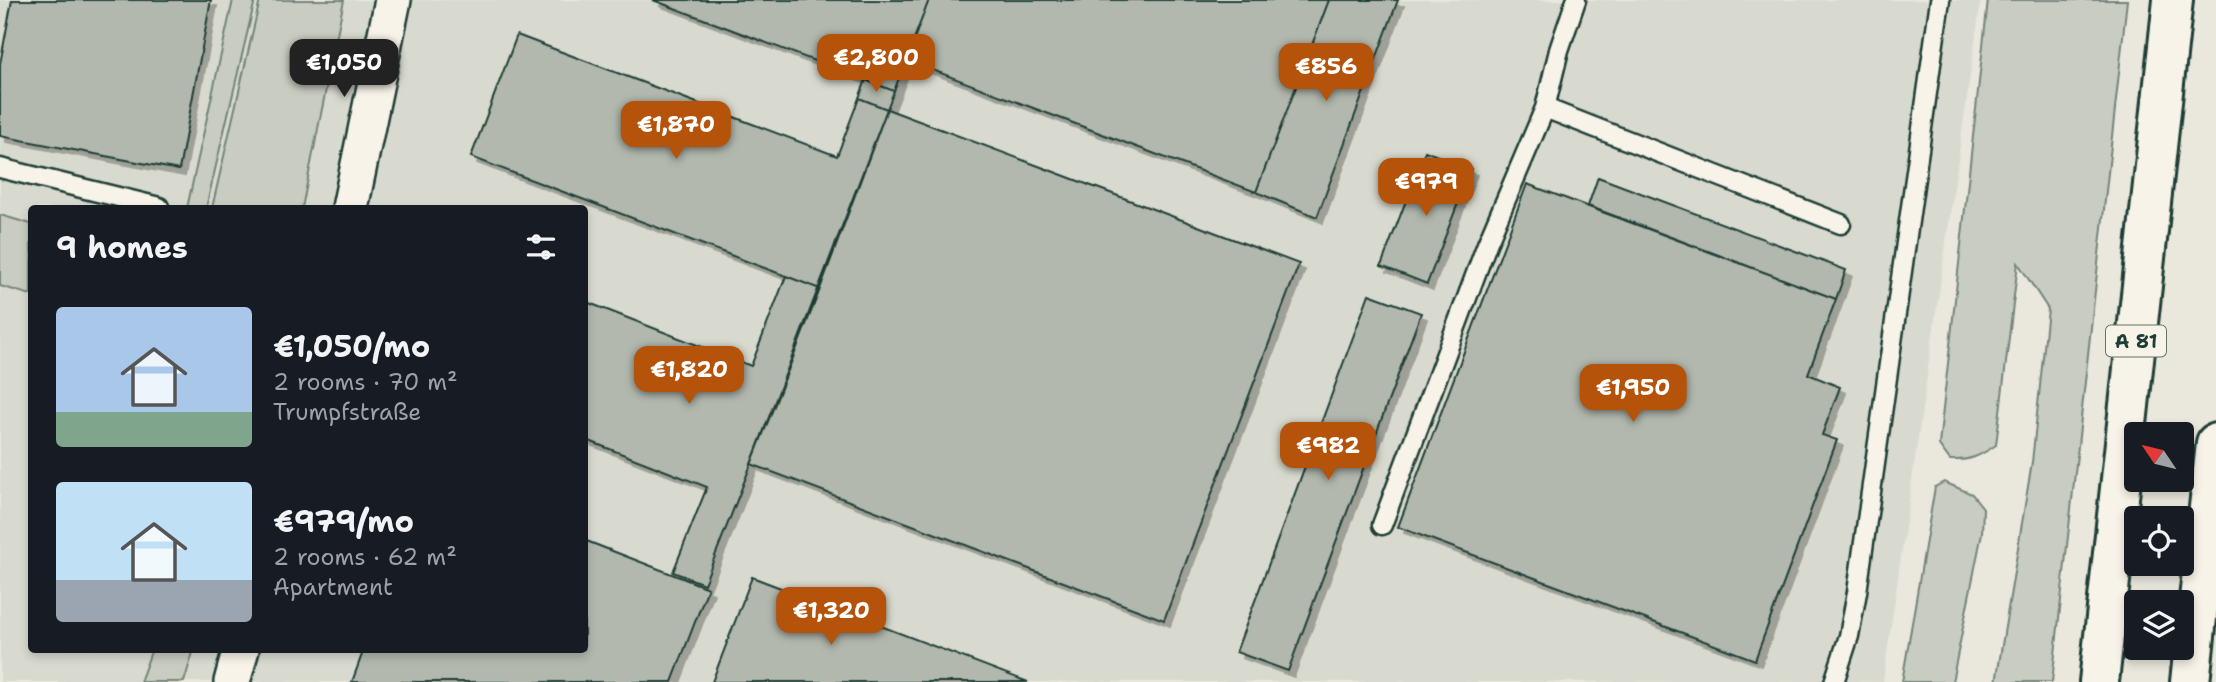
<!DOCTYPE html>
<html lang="en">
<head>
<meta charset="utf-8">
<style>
  :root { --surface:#171b24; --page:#242831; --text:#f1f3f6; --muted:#9ea1a6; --accent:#b45309 }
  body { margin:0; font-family:"Shantell Sans",sans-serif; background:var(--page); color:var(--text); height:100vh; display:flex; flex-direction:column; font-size:26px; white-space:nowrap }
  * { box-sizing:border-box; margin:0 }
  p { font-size:23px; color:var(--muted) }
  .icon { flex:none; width:38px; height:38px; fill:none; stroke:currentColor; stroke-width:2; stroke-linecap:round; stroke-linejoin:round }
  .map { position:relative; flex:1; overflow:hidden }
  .side { position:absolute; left:28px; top:205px; width:560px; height:448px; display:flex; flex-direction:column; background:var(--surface); border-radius:7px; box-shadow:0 4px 10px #0003 }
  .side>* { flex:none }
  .needle { width:46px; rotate:305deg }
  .controls { position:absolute; left:2124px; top:422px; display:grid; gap:14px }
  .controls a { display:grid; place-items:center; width:70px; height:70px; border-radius:7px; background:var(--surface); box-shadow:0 4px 10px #0003; font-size:35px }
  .price { position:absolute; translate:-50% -60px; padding:0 16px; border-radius:14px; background:var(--accent); color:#fff; font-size:23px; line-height:46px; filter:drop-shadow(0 2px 4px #0008) }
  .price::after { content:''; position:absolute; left:50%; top:42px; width:21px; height:16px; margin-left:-10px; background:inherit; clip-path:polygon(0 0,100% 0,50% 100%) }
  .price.selected { background:#222; color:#fff }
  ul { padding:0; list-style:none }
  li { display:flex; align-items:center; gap:21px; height:175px; padding:0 28px }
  li span { display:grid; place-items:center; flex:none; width:196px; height:140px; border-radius:7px; color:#555 }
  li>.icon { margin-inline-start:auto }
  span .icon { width:84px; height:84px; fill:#fffc; stroke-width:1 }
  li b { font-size:30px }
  h2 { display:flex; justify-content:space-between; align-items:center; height:84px; padding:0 28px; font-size:30px }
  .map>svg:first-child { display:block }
</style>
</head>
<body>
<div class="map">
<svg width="2216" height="682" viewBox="0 0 2216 682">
  <defs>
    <filter id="shadow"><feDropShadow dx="6" dy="6" stdDeviation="0" flood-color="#0004"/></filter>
  </defs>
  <rect width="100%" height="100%" fill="#eae8dd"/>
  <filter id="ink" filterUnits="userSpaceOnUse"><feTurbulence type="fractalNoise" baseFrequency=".0143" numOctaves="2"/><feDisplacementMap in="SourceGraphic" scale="14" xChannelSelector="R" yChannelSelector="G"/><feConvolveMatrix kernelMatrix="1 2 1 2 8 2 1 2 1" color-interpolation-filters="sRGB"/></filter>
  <g filter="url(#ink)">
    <path fill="#d9dacf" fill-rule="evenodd" d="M0 0H1981L1883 682H0ZM32 208H584V649H32Z"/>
    <path fill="#c8ccc1" stroke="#74847a" stroke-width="2" d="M233 0H255L206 208H187Z
      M260 0H344L302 208H212Z
      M1988 0H2127L2052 682H1996L2032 462 2048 309 2018 263 1996 445C1980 456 1970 461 1950 460L1939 445Z
      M0 215 31 224V295L0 286Z
      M1944 482 1972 494 1983 508 1982 533 1952 682H1902L1935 487Z
      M152 649H194L184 682H140Z"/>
    <path fill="#b2b8ae" stroke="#1f3d34" stroke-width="2" filter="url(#shadow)" d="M12 0H211L179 170 0 136V64Z
      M653 0H929L894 91Z
      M929 0H1329L1256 192 906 60Z
      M1329 0H1398L1317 217 1256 192Z
      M517 35 837 156 859 98 887 109 820 289 471 157Z
      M866 80 894 91 887 109 859 98Z
      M887 109 1299 264 1164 620 751 464Z
      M1425 151 1471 169 1427 284 1381 266Z
      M1598 177 1846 270 1836 299 1588 206Z
      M1527 184 1836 299 1808 374 1840 387 1822 435 1837 440 1755 660 1398 527Z
      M786 276 820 289 704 584 673 572 707 487 584 439V301L751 366Z
      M1369 294 1421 313 1288 671 1236 652Z
      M584 540 708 588 672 682H352L364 649H584Z
      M752 577 1028 682H712Z"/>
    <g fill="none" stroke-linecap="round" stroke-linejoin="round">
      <defs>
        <path id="service" d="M1545 108 1841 224
          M0 168 159 207
          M1382 525 1487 244 1545 108 1559 50 1576 0
          M1834 682 1849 636 1857 592 1940 0"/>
        <path id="minor" d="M350 208 393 0
          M232 682 241 649"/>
        <path id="motorway" d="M2099 682 2173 0
          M2190 682 2216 443"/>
      </defs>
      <use href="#service" stroke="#1f3d34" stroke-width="23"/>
      <use href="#minor" stroke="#1f3d34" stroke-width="40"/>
      <use href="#motorway" stroke="#1f3d34" stroke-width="44"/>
      <use href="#service" stroke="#f7f3e8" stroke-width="18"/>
      <use href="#minor" stroke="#f7f3e8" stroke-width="35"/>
      <use href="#motorway" stroke="#f7f3e8" stroke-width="38"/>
    </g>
  </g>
  <g text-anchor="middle" stroke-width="7" stroke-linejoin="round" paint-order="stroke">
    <rect fill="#f7f3e8" stroke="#60746a" stroke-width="2" x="2106" y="325.5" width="60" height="31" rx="5"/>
    <g font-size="19" font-weight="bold" fill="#1f3d34">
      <text x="2136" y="348">A 81</text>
    </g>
  </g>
</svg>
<div class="controls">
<a><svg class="needle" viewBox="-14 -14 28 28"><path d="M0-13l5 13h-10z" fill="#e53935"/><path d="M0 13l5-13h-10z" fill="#9ea1a6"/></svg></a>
<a><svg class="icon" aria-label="locate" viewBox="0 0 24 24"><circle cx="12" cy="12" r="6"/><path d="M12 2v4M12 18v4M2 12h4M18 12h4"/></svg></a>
<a><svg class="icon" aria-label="layers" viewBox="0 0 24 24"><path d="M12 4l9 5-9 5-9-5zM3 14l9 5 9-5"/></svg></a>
</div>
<b class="price" style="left:876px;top:94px">€2,800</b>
<b class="price selected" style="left:344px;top:99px">€1,050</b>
<b class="price" style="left:1326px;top:103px">€856</b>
<b class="price" style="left:676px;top:161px">€1,870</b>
<b class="price" style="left:1426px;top:218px">€979</b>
<b class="price" style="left:689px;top:406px">€1,820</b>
<b class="price" style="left:1633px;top:424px">€1,950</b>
<b class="price" style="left:1328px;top:482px">€982</b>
<b class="price" style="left:831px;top:647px">€1,320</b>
<section class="side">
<h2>9 homes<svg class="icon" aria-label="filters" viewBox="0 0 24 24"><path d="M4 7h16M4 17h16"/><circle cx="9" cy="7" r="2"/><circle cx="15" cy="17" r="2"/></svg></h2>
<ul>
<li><span style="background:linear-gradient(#a9c7e8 75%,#7fa58c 0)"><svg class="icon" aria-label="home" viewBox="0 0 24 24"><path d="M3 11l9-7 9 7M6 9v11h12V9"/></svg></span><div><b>€1,050/mo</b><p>2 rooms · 70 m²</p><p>Trumpfstraße</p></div></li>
<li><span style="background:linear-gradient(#bfe0f5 70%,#9aa5b1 0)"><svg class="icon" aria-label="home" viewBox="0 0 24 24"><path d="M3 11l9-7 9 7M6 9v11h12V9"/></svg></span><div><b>€979/mo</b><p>2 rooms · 62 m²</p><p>Apartment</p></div></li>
</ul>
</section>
</div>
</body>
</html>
